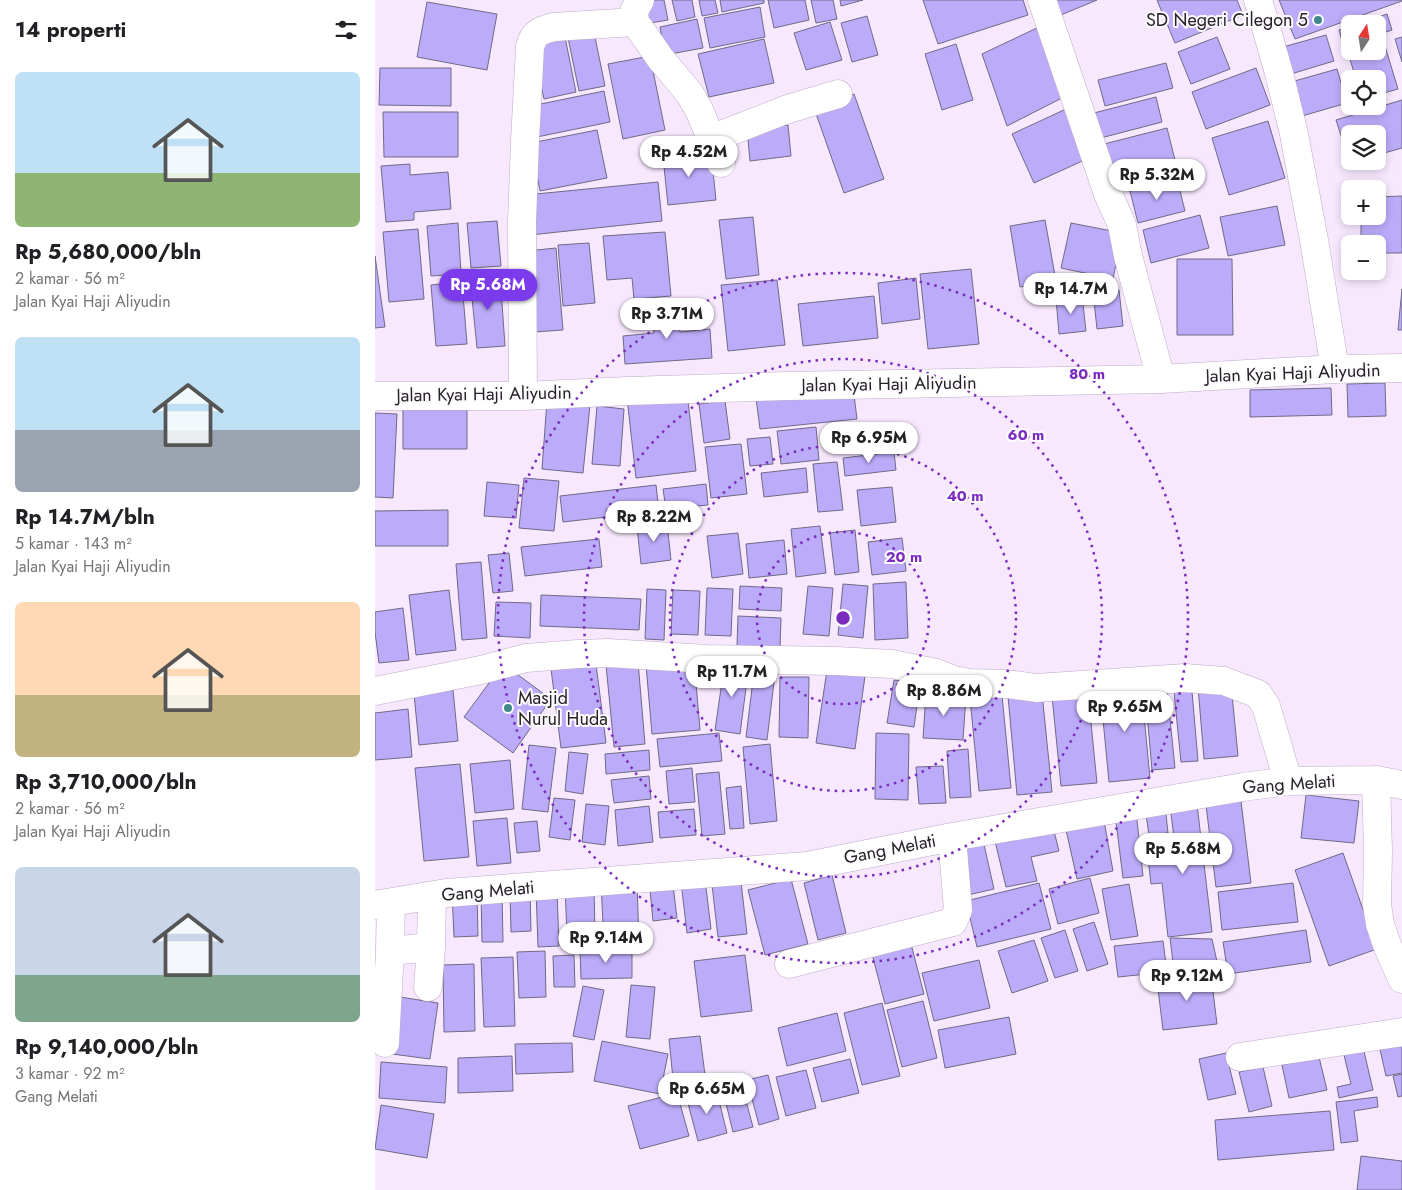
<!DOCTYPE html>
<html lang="id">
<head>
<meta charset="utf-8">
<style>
  :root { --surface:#fff; --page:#f2f2f2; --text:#202124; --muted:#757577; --accent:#7c3aed }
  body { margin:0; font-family:Jost,sans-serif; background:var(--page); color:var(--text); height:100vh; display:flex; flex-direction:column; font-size:19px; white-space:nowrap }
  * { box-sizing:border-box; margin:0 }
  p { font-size:16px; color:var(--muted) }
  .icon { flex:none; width:28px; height:28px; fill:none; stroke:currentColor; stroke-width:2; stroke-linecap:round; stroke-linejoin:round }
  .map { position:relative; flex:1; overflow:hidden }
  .side { display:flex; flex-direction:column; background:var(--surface); width:375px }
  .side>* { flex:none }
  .needle { width:32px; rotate:12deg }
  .tools { position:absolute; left:966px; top:15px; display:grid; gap:10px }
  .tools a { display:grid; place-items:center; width:45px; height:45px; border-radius:8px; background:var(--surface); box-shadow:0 2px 8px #0003; font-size:25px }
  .price { position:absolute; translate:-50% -42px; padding:0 11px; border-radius:18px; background:#fff; color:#222; font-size:16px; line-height:32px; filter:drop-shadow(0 1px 2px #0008) }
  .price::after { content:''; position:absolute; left:50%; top:30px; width:15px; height:11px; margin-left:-8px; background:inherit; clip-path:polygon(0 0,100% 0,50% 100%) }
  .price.selected { background:var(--accent); color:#fff }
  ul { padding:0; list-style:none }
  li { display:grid; align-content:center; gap:10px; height:265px; padding:0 15px }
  li span { display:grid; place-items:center; height:155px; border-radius:8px; color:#555 }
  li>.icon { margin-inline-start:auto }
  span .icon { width:90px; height:90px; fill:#fffc; stroke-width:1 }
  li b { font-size:21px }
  h2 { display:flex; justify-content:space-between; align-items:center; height:60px; padding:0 15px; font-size:21px }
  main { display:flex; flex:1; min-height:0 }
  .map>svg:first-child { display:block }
</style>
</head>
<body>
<main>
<section class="side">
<h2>14 properti<svg class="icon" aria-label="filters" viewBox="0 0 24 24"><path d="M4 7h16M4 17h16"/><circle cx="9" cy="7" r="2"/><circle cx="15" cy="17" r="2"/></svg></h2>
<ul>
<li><span style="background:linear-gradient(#bfe0f5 65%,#8fb573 0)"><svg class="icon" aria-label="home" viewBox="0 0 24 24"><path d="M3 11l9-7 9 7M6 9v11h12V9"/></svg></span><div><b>Rp 5,680,000/bln</b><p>2 kamar · 56 m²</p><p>Jalan Kyai Haji Aliyudin</p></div></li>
<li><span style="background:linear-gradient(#bfe0f5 60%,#9aa5b1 0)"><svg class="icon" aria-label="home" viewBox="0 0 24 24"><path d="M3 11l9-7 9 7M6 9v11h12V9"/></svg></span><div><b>Rp 14.7M/bln</b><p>5 kamar · 143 m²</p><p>Jalan Kyai Haji Aliyudin</p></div></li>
<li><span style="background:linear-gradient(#ffd9b3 60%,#c2b280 0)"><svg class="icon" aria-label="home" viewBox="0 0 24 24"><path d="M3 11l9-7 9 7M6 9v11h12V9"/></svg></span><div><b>Rp 3,710,000/bln</b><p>2 kamar · 56 m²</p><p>Jalan Kyai Haji Aliyudin</p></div></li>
<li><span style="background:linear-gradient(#c9d6e8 70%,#7fa58c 0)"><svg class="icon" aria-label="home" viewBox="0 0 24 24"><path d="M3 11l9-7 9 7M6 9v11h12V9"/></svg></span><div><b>Rp 9,140,000/bln</b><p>3 kamar · 92 m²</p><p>Gang Melati</p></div></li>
</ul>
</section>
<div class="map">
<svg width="1027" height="1190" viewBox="0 0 1027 1190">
  <rect width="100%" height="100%" fill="#f8e8fe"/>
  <path fill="#bcabf9" stroke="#6f6a86" d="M270 0H289L293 20 275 23Z
    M297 0H317L320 17 302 21Z
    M324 0H340L343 13 327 16Z
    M345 0H389V3L347 12Z
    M393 0H430L434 20 399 28Z
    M436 0H458L462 19 441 23Z
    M465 0H488L466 6Z
    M548 0H648L653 15 563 44Z
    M674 0H722L681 17Z
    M782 0H862L868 15 800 43Z
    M904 0H1027V1L920 39Z
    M52 2 122 14 112 70 42 57Z
    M385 7 390 37 335 48 329 18Z
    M1012 14 1017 30 1002 35V24H982Z
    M492 16 503 55 477 62 466 23Z
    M322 19 328 48 290 55 285 27Z
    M455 22 467 60 431 70 419 33Z
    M975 26V43L968 45 964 30Z
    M664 27 687 98 632 126 607 54Z
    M219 32 230 86 204 91 193 38Z
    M951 35 959 61 916 74 908 47Z
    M190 37 201 92 169 99 157 44Z
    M842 37 855 69 816 84 803 52Z
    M1027 37V62L1020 39Z
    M389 39 399 83 334 97 323 54Z
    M581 44 598 100 567 110 550 54Z
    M1010 46 1023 89 1002 95V79H981L974 56 991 51H1002V48Z
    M275 56 290 130 248 139 233 64Z
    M791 63 798 88 730 106 723 80Z
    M5 68H76V106L4 105Z
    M881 68 895 105 831 129 817 92Z
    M962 69 972 103 927 116 916 82Z
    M229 91 235 122 162 137 156 106Z
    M479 94 509 179 469 193 439 108Z
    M781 97 787 122 722 139 715 114Z
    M1027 100V148L1002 155V134H975V161H983L975 164 961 120Z
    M691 109 714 158 659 183 637 134Z
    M8 112H83V157H9Z
    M893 121 910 178 854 195 837 138Z
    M413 125 416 156 375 161 372 129Z
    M792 128 803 172 741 188 729 144Z
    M222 130 232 178 165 191 156 143Z
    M336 152 341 200 293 205 288 157Z
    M35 164V175L73 172 76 209 39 212V220L11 222 6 166Z
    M802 179 810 211 763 223 755 191Z
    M283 182 287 221 155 235 151 195Z
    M1027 196V253H1002V244H986V216H1002V197Z
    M902 206 910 245 853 256 845 217Z
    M825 215 834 248 776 263 768 230Z
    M378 217 384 275 351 279 344 220Z
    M670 220 681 281 645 287 635 226Z
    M122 221 126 266 96 268 92 223Z
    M83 223 86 274 56 276 52 226Z
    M696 223 747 233 738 279 686 268Z
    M43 229 49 299 14 302 8 232Z
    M290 232 296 296 259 299 257 278 232 280 228 236Z
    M214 243 220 303 188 306 183 245Z
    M181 248 188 330 159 332 152 251Z
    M0 256 10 327 0 328Z
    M802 259H857L858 335H802Z
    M596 269 604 344 553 349 545 274Z
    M125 275 130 346 102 348 95 278Z
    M541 278 545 319 507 324 503 283Z
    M402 280 410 345 353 351 346 285Z
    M87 282 92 344 61 346 56 285Z
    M1027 289V330H1023Z
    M744 290 748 326 722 329 718 292Z
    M707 295 711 331 684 334 681 298Z
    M499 296 503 338 428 346 423 304Z
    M302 301 305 332 335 329 337 358 250 364 248 336 279 333 276 303Z
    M1010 383 1011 416 973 417 972 384Z
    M478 387 482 419 385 429 381 398Z
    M956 388 957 415 875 417V390Z
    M312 392 321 471 261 478 252 398Z
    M172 401 215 405 208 473 167 469Z
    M350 401 355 439 329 443 324 404Z
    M28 404 92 405V449H28Z
    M222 406 249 409 245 466 217 464Z
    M0 413 22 414 18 498 0 497Z
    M441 427 444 460 406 464 402 431Z
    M395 437 398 464 375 466 372 439Z
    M366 444 372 494 336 498 330 447Z
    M519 452 521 470 470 476 468 458Z
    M462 462 468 510 443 512 438 464Z
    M431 468 433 492 389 497 386 473Z
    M149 478 184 481 179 531 144 528Z
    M112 482 144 485 141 518 109 516Z
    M331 484 333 505 291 509 288 489Z
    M281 485 284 511 188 522 185 496Z
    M517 487 521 522 486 526 482 490Z
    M73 510V546H0V511Z
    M292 523 296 560 266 564 262 527Z
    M445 526 451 573 421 577 416 529Z
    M480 530 484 572 460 575 455 533Z
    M363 533 368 574 337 578 332 536Z
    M527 538 531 571 497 575 493 542Z
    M224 539 227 567 150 576 146 547Z
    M409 540 412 574 374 578 371 544Z
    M134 553 138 591 118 593 113 555Z
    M106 562 112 638 87 640 81 564Z
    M531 582 533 638 500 640 498 584Z
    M468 584 493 586 488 638 463 635Z
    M365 586 407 588 406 611 364 609Z
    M433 586 458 588 454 636 428 634Z
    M332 588 358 589 356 636 330 635Z
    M272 589 291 590 289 640 270 639Z
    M74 590 81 650 41 655 34 595Z
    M298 590 325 591 323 635 296 634Z
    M166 595 266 599 264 630 165 626Z
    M121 602 156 603 155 638 119 636Z
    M28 608 34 660 4 663 0 632V612Z
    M363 616 406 618 405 648 362 646Z
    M319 660 325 730 277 734 271 665Z
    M350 661 374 665 365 734 340 730Z
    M263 662 270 744 239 747 231 665Z
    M128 664 176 699 138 753 89 717Z
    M221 664 231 743 186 748 176 669Z
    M380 664 401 666 392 740 371 737Z
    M452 670 490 676 480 749 441 743Z
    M405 677H434L433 738 404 737Z
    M519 680 545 684 539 727 512 723Z
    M816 680 823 761 806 762 798 682Z
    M766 684 775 778 734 782 725 688Z
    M856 684 863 756 829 759 823 687Z
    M626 685 636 788 604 791 594 688Z
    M792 689 800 768 777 770 770 691Z
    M78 690 83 741 44 745 39 694Z
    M551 693 591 696 588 740 548 738Z
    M667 693 677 792 642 795 633 696Z
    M713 693 722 783 686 786 677 696Z
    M33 709 37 757 0 760V713Z
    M344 733 347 761 285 767 282 739Z
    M501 733 534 734 533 800 500 799Z
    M395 744 402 821 375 824 368 747Z
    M154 745 181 748 173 812 147 809Z
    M593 749 596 797 575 798 572 751Z
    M274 750 275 770 231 774 230 754Z
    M194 752 213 754 208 794 190 791Z
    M135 760 139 809 100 813 95 764Z
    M85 764 94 857 49 861 40 768Z
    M568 766 571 803 544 804 541 767Z
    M317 768 320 802 294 804 291 771Z
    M344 772 350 834 327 836 321 774Z
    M274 776 276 799 239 803 236 780Z
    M366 786 369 828 355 829 351 788Z
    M865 793 876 883 841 887 830 797Z
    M931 795 984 801 979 843 926 838Z
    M179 798 200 800 195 840 174 837Z
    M211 804 234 806 230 845 207 842Z
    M822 804 837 932 793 937 787 883 776 884 772 849 800 846 795 806Z
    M790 805 793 833 774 835 770 807Z
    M274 806 278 842 243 846 240 810Z
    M319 809 321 835 285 838 283 812Z
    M761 811 768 876 748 878 740 814Z
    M728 815 738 871 702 879 689 821Z
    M132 818 136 863 102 866 98 821Z
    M162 821 165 851 142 853 139 823Z
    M678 827 684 851 656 857 662 881 631 887 619 837Z
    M608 840 619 889 593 895 582 846Z
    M968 853 1002 949 954 966 920 870Z
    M457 875 471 933 443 940 429 883Z
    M297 877 302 918 278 921 274 880Z
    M715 878 724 913 683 924 674 889Z
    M330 879 336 929 312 933 306 882Z
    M416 879 433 944 390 955 373 890Z
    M262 882 264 943 229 944 226 883Z
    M366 882 372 934 343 937 337 885Z
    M664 883 676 929 602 947 591 901Z
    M918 883 923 922 847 930 843 892Z
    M754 884 763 936 736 940 727 889Z
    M219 885 220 936H192L190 886Z
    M155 890 156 931 136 932 135 891Z
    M161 890H182L184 946 163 947Z
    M77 893H102L103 936 79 937Z
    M106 893H127L128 942H107Z
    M719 922 733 964 712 971 698 929Z
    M690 930 703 971 680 978 666 938Z
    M931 930 936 962 853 974 848 942Z
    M795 938 837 939 843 966 799 971Z
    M535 940 549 994 510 1004 496 950Z
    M659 940 673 981 637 993 623 951Z
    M788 941 792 972 743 977 739 946Z
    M257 949V978L206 979 205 950Z
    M170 951 171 997 144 998 142 952Z
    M199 955 200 987H179L178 956Z
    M370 955 377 1011 326 1017 319 961Z
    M138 957 140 1026 109 1027 106 958Z
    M604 960 615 1008 559 1021 547 973Z
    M99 964 100 1031 69 1032 68 965Z
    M836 975 842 1024 788 1030 782 981Z
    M256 985 280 987 275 1039 251 1037Z
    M208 986 229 990 219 1040 198 1036Z
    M25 997 63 1003 55 1059 17 1054Z
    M548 1001 562 1058 527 1067 512 1010Z
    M507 1003 525 1076 487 1085 469 1013Z
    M462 1013 471 1051 412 1066 403 1028Z
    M634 1017 641 1054 570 1068 563 1030Z
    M325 1036 330 1075 298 1079 294 1039Z
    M1027 1040V1073L1011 1076 1004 1045Z
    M227 1041 293 1054 285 1094 219 1081Z
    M197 1043 198 1072 141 1074 140 1044Z
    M988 1047 998 1090 964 1098 962 1087 976 1084 968 1051Z
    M851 1053 861 1094 833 1100 824 1059Z
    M137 1056 138 1091 83 1093V1058Z
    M944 1057 952 1090 914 1098 907 1065Z
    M475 1059 484 1093 447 1102 438 1068Z
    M6 1062 72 1067 70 1103 4 1098Z
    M888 1067 897 1106 874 1112 864 1072Z
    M431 1070 441 1108 411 1116 401 1077Z
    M1027 1074V1096L1023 1097 1018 1076Z
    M393 1075 404 1119 384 1125 372 1080Z
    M366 1082 378 1127 358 1132 347 1087Z
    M341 1089 352 1133 323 1141 311 1096Z
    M302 1093 314 1136 265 1149 253 1106Z
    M1002 1097 1003 1107 979 1111 983 1141 966 1143 961 1102Z
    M6 1105 59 1114 52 1158 0 1149Z
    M955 1111 959 1150 843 1160 840 1120Z
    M986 1156 1027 1161V1190H982Z"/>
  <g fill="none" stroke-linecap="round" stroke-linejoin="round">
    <defs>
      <path id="minor" d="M265 0 259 11 260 22 285 58 315 94 325 112 346 163
        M667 0 733 194 747 225 753 256 786 379
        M883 0 904 73 919 134 939 240 960 369
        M336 139 410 110 463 94
        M0 396H148L253 391 412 386 786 379 960 369 1027 368
        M148 396 147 222 150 141 155 47C158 33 166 30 179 27L260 22
        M0 691 106 670 151 658 203 654 233 653 332 659 462 661 517 664 561 673 579 680 594 683 632 684 661 688 810 678 849 681 883 694 891 706 913 781
        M1001 780 1003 851 1002 905 1005 924 1012 945 1027 979
        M0 905 71 893 432 866 577 837 868 787 913 781 1001 780 1027 785
        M15 951 56 947 57 896
        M414 964 578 922 583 910 577 837
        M53 987 56 947
        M10 1043 15 951 16 903
        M865 1057 1027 1032"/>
    </defs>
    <use href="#minor" stroke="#beabc6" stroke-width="29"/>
    <use href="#minor" stroke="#fff" stroke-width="28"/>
  </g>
  <g fill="none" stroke="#7b2cbf" stroke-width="2.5" stroke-dasharray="2.5 5">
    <circle cx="468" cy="618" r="86"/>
    <circle cx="468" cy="618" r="173"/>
    <circle cx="468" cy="618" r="259"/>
    <circle cx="468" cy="618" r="345"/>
  </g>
  <g fill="#40888b" stroke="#fcfcfc" stroke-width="2">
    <circle cx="943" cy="20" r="5"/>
    <circle cx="133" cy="708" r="5"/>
  </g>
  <g text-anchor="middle" stroke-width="4" stroke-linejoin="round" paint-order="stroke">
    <g font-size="18" fill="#28202a" stroke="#fcfcfc" text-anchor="end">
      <text x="933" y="26">SD Negeri Cilegon 5</text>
      <text x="143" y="704" text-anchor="start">Masjid<tspan x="143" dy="21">Nurul Huda</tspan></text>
    </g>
    <g font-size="18" fill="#28202a" stroke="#fcfcfc">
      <text transform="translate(918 373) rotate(-2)" y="6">Jalan Kyai Haji Aliyudin</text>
      <text transform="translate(514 384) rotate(-1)" y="6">Jalan Kyai Haji Aliyudin</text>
      <text transform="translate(109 394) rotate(-1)" y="6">Jalan Kyai Haji Aliyudin</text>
      <text transform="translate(914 784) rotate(-4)" y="6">Gang Melati</text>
      <text transform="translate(515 849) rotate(-11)" y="6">Gang Melati</text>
      <text transform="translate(113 891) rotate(-5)" y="6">Gang Melati</text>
    </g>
  </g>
  <circle cx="468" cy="618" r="8" fill="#7b2cbf" stroke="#fcfcfc" stroke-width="2.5"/>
  <g font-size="15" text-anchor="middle" font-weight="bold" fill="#7b2cbf" stroke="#fcfcfc" stroke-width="4" stroke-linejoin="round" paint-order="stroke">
    <text x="712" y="379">80 m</text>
    <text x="651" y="440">60 m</text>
    <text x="590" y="501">40 m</text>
    <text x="529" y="562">20 m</text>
  </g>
</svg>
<div class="tools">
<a><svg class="needle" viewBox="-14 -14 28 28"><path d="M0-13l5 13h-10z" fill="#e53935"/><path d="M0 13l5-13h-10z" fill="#757577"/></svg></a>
<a><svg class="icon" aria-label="locate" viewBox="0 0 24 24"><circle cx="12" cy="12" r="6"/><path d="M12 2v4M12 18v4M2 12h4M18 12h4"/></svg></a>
<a><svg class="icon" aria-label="layers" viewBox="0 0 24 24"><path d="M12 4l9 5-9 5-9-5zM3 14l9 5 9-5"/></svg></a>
<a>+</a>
<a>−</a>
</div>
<b class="price" style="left:314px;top:178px">Rp 4.52M</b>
<b class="price" style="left:782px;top:201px">Rp 5.32M</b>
<b class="price selected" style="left:113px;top:311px">Rp 5.68M</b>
<b class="price" style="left:696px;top:315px">Rp 14.7M</b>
<b class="price" style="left:292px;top:340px">Rp 3.71M</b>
<b class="price" style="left:494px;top:464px">Rp 6.95M</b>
<b class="price" style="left:279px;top:543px">Rp 8.22M</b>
<b class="price" style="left:357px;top:698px">Rp 11.7M</b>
<b class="price" style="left:569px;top:717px">Rp 8.86M</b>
<b class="price" style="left:750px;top:733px">Rp 9.65M</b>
<b class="price" style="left:808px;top:875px">Rp 5.68M</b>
<b class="price" style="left:231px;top:964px">Rp 9.14M</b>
<b class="price" style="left:812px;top:1002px">Rp 9.12M</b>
<b class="price" style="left:332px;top:1115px">Rp 6.65M</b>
</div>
</main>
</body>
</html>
